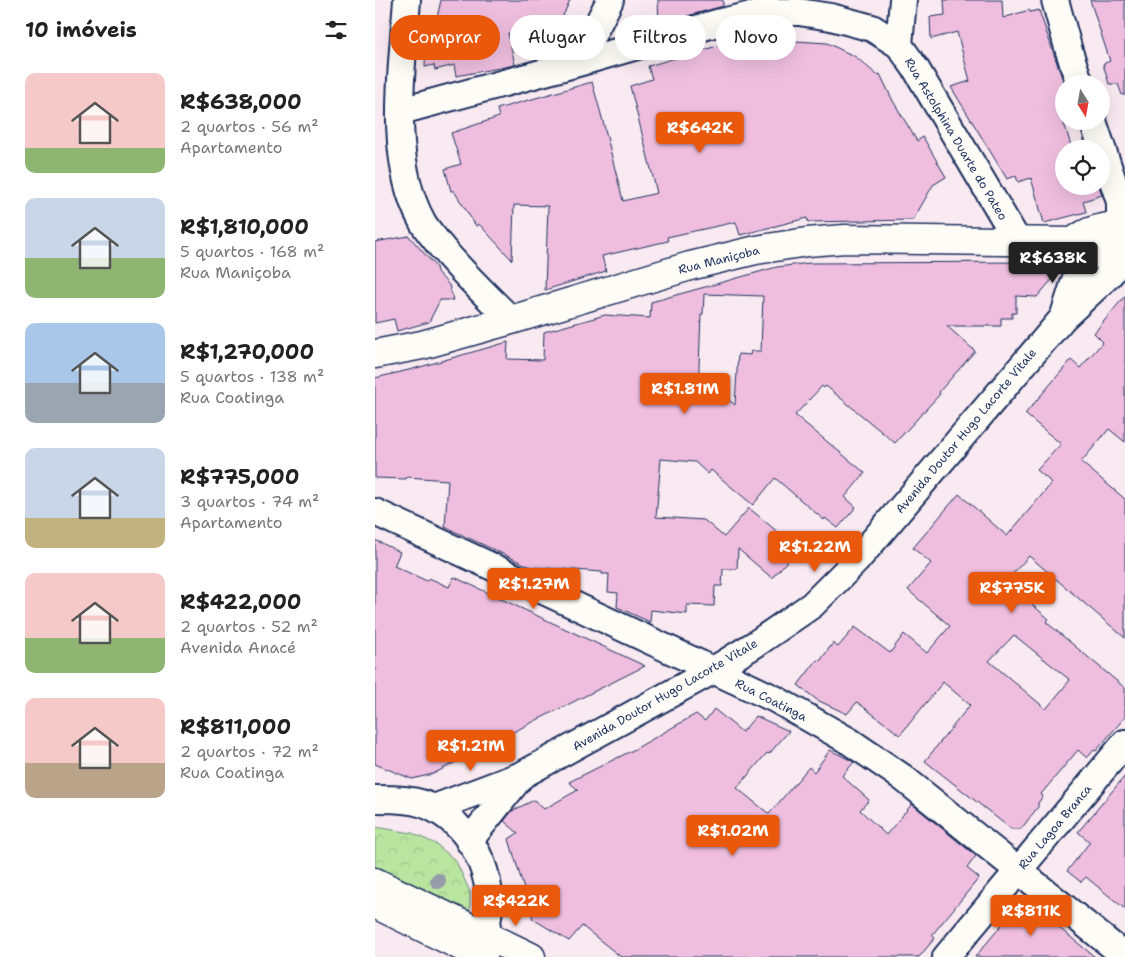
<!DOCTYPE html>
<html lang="pt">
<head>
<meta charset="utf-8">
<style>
  :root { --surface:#fff; --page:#f6f6f6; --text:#222; --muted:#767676; --accent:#ea580c }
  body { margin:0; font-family:"Shantell Sans",sans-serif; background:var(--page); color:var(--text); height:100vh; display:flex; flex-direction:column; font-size:19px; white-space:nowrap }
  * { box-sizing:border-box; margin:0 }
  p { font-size:16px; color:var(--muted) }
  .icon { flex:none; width:28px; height:28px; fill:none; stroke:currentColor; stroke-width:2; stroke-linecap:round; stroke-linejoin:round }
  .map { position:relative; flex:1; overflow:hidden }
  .details { display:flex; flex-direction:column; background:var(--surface); width:375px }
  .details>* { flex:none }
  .guide { position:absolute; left:15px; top:15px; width:475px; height:45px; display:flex; gap:10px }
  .needle { width:32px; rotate:169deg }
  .controls { position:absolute; left:680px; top:75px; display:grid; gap:10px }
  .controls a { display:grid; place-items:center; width:55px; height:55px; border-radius:50%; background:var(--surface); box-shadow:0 5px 20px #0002; font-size:25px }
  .price { position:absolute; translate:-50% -42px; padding:0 11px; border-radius:5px; background:var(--accent); color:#fff; font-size:16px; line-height:32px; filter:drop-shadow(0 1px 2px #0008) }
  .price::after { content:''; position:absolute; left:50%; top:30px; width:15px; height:11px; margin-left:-8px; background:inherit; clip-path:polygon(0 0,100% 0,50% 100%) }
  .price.active { background:#222; color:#fff }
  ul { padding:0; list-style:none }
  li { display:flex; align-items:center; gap:15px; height:125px; padding:0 25px }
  li span { display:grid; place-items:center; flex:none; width:140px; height:100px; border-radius:10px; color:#555 }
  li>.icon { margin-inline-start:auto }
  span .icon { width:60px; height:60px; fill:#fffc; stroke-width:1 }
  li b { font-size:21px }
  h2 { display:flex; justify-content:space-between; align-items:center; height:60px; padding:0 25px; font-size:21px }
  .pill { padding:0 18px; border-radius:22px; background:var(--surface); box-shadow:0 5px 20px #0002; font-size:18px; line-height:45px }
  .pill.active { background:var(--accent); color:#fff }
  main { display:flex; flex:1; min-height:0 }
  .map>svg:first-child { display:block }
</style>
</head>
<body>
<main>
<section class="details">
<h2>10 imóveis<svg class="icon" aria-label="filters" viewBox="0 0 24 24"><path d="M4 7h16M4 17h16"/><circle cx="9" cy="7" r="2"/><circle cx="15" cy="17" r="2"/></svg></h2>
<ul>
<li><span style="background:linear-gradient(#f6c9c9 75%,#8fb573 0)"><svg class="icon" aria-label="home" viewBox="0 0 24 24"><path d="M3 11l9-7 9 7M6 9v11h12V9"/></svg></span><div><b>R$638,000</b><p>2 quartos · 56 m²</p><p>Apartamento</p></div></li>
<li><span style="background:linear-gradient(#c9d6e8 60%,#8fb573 0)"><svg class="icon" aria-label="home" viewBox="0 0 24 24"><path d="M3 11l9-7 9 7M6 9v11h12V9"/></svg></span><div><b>R$1,810,000</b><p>5 quartos · 168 m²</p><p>Rua Maniçoba</p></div></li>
<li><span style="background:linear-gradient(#a9c7e8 60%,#9aa5b1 0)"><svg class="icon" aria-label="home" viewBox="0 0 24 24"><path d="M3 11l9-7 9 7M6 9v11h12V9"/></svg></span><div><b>R$1,270,000</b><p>5 quartos · 138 m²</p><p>Rua Coatinga</p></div></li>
<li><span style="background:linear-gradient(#c9d6e8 70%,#c2b280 0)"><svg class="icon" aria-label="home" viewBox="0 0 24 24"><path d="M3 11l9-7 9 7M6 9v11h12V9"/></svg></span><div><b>R$775,000</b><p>3 quartos · 74 m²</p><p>Apartamento</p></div></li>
<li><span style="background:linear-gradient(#f6c9c9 65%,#8fb573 0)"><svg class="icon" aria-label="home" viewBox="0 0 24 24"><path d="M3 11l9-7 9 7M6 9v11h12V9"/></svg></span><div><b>R$422,000</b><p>2 quartos · 52 m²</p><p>Avenida Anacé</p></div></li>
<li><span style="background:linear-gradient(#f6c9c9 65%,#b9a48a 0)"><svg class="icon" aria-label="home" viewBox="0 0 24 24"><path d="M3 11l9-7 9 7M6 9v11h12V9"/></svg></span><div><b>R$811,000</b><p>2 quartos · 72 m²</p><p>Rua Coatinga</p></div></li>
</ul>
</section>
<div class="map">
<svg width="750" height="957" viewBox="0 0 750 957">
  <defs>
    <pattern id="forest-crowns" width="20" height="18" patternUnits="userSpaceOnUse" patternTransform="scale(1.25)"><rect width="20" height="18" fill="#bae5a1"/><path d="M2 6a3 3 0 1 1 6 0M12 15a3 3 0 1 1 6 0" fill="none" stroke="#9fc58d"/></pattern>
  </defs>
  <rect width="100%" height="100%" fill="#f9e9f0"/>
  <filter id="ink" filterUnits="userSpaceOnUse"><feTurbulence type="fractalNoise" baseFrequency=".02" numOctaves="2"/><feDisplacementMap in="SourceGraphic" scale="10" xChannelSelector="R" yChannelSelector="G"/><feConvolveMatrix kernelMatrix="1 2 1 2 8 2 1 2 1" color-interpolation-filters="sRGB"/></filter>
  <g filter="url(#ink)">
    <path fill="url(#forest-crowns)" stroke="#6a8a80" d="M0 827 37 833 61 844 81 861 95 892V924L0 878Z"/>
    <path fill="#efbedf" stroke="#1b2f5e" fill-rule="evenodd" d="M66 0H195L173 50 133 33 140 65 81 76 79 65 60 70 59 65 50 67 51 38 58 36Z
      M283 0H348V6L284 24Z
      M569 0H627L628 18 654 10 655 12 664 10 689 84V126H690L697 149H689V186H724L727 195 708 201 711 212 669 223 656 178 643 182 641 176 632 179 576 87 595 81 582 32 556 39 555 17 570 15Z
      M715 0H750V95H747L743 84H734L728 64 735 61Z
      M403 31 405 40 452 43 481 57 502 75 505 74 518 101 542 141 548 137 571 177 558 185 538 220 433 222 432 218 365 235 361 222 292 237 293 241 227 256 231 271 170 290 173 206 139 205 137 260 104 224 101 226 79 191H76L70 169 86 164 76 133 124 117 122 109 217 82 229 125 248 201 282 193 255 86 277 79 273 66 387 33Z
      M34 236 61 267 62 272 74 285 78 300H65L54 322 22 331 19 319 0 323V242Z
      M671 262 680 276 662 297 641 296V313H637V318H626V326H572L600 351 564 392 565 394 520 443 451 386 449 388 447 386 420 415 490 473 470 497 481 507 463 528 450 518 449 520 400 478 378 505 336 470 333 474 320 462 286 459 281 517 329 520 349 537 374 508 423 549 397 578 363 549 362 569H348L347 586H340L339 606 312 605V614L276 610 275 622 242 607 243 593 233 592 234 574H227V572L156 567 70 527 73 480 32 477 31 479 0 478V378L38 369 133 342 132 359 168 360 169 332 230 315 275 318 276 302 402 267 435 263ZM329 294 388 296 386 351H376L375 355 363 354 360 405 348 395 323 394 326 314H328Z
      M750 296V442L734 429 706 462 750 499V638L654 556 630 582 674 619 671 622 750 688V717L721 751 719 750 712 758 703 750 666 794 668 796 663 803V807L646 829H636L550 761 595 705 568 682 525 735 482 702 472 714 442 700 423 685 442 660 445 661 458 643 463 647 480 627 515 653 529 634 552 653 575 626 533 590 556 563 538 548 584 494 632 536 677 483 662 470 686 444 650 414 696 360 705 368 728 342 719 333ZM639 635 695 680 671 709 614 661Z
      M0 540 25 552 19 566 52 581 54 578 74 587 79 577 270 666 150 726 58 774 37 779 0 764Z
      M339 709 367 732 381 716 414 731 394 754 392 753 362 788 394 814 434 767 439 772 455 750 479 762 467 776 494 800 485 810 511 835 537 804 601 856 592 868 604 878 557 935 560 938 544 957H246L207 926 194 941 158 919 134 839 143 833 129 821 137 811 159 800 169 809 203 790 194 782 260 749 321 714 330 721Z
      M750 776V909L711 877 706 882 692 871 715 842 703 832Z
      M651 896 674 916 672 918 720 957H600Z"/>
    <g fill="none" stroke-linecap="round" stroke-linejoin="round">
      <defs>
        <path id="minor" d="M32 0C27 68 13 160 47 221 51 229 58 236 63 243 85 271 111 295 136 320
          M680 0 694 51 705 84
          M524 45 528 0
          M203 63 235 0
          M26 111 203 63 342 23 390 12H424L456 17 497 28 524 45 541 69 642 240
          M718 121 745 202V214L742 226
          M689 315 704 268 702 253
          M0 512 400 699 474 741 527 777 750 956
          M0 799C19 799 43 799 60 809 102 832 125 887 109 933 106 940 101 947 98 953
          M59 808 147 775 337 671 382 643 437 605 481 561 688 318 735 274 750 251
          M94 841 147 775
          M571 957 750 743"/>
        <path id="tertiary" d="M750 227C733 225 711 230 699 242L702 253C720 257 733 253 750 248
          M0 354 47 345 136 320 315 266 381 250 432 242 470 239 699 242
          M0 882 156 957
          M0 904 108 957"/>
      </defs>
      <use href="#minor" stroke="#1b2f5e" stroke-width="30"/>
      <use href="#tertiary" stroke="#1b2f5e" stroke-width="31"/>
      <use href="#minor" stroke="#fdfcf7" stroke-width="26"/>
      <use href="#tertiary" stroke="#fdfcf7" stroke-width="28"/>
    </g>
    <circle fill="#959ba9" cx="63" cy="881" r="8"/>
  </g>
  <g text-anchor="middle" stroke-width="5" stroke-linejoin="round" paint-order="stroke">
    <g font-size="12" fill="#1b2f5e" stroke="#fdfcf7">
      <text transform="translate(581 139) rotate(59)" y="4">Rua Astolphina Duarte do Pateo</text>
      <text transform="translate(344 260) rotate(-14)" y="4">Rua Maniçoba</text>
      <text transform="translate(591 431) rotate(-50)" y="4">Avenida Doutor Hugo Lacorte Vitale</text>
      <text transform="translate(290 695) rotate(-30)" y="4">Avenida Doutor Hugo Lacorte Vitale</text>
      <text transform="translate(396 700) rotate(27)" y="4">Rua Coatinga</text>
      <text transform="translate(680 827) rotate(-50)" y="4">Rua Lagoa Branca</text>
    </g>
  </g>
</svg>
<div class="controls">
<a><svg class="needle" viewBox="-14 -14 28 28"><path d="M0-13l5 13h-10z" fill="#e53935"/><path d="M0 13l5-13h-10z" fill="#767676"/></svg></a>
<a><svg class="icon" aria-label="locate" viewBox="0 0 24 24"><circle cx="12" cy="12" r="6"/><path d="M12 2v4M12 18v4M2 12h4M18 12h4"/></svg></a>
</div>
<b class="price" style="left:325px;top:154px">R$642K</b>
<b class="price active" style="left:678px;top:284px">R$638K</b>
<b class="price" style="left:310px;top:415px">R$1.81M</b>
<b class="price" style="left:440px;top:573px">R$1.22M</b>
<b class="price" style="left:159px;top:610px">R$1.27M</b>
<b class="price" style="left:637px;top:614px">R$775K</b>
<b class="price" style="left:96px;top:772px">R$1.21M</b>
<b class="price" style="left:358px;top:857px">R$1.02M</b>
<b class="price" style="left:141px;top:927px">R$422K</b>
<b class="price" style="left:656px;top:937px">R$811K</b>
<div class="guide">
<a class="pill active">Comprar</a>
<a class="pill">Alugar</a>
<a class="pill">Filtros</a>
<a class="pill">Novo</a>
</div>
</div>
</main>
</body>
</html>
